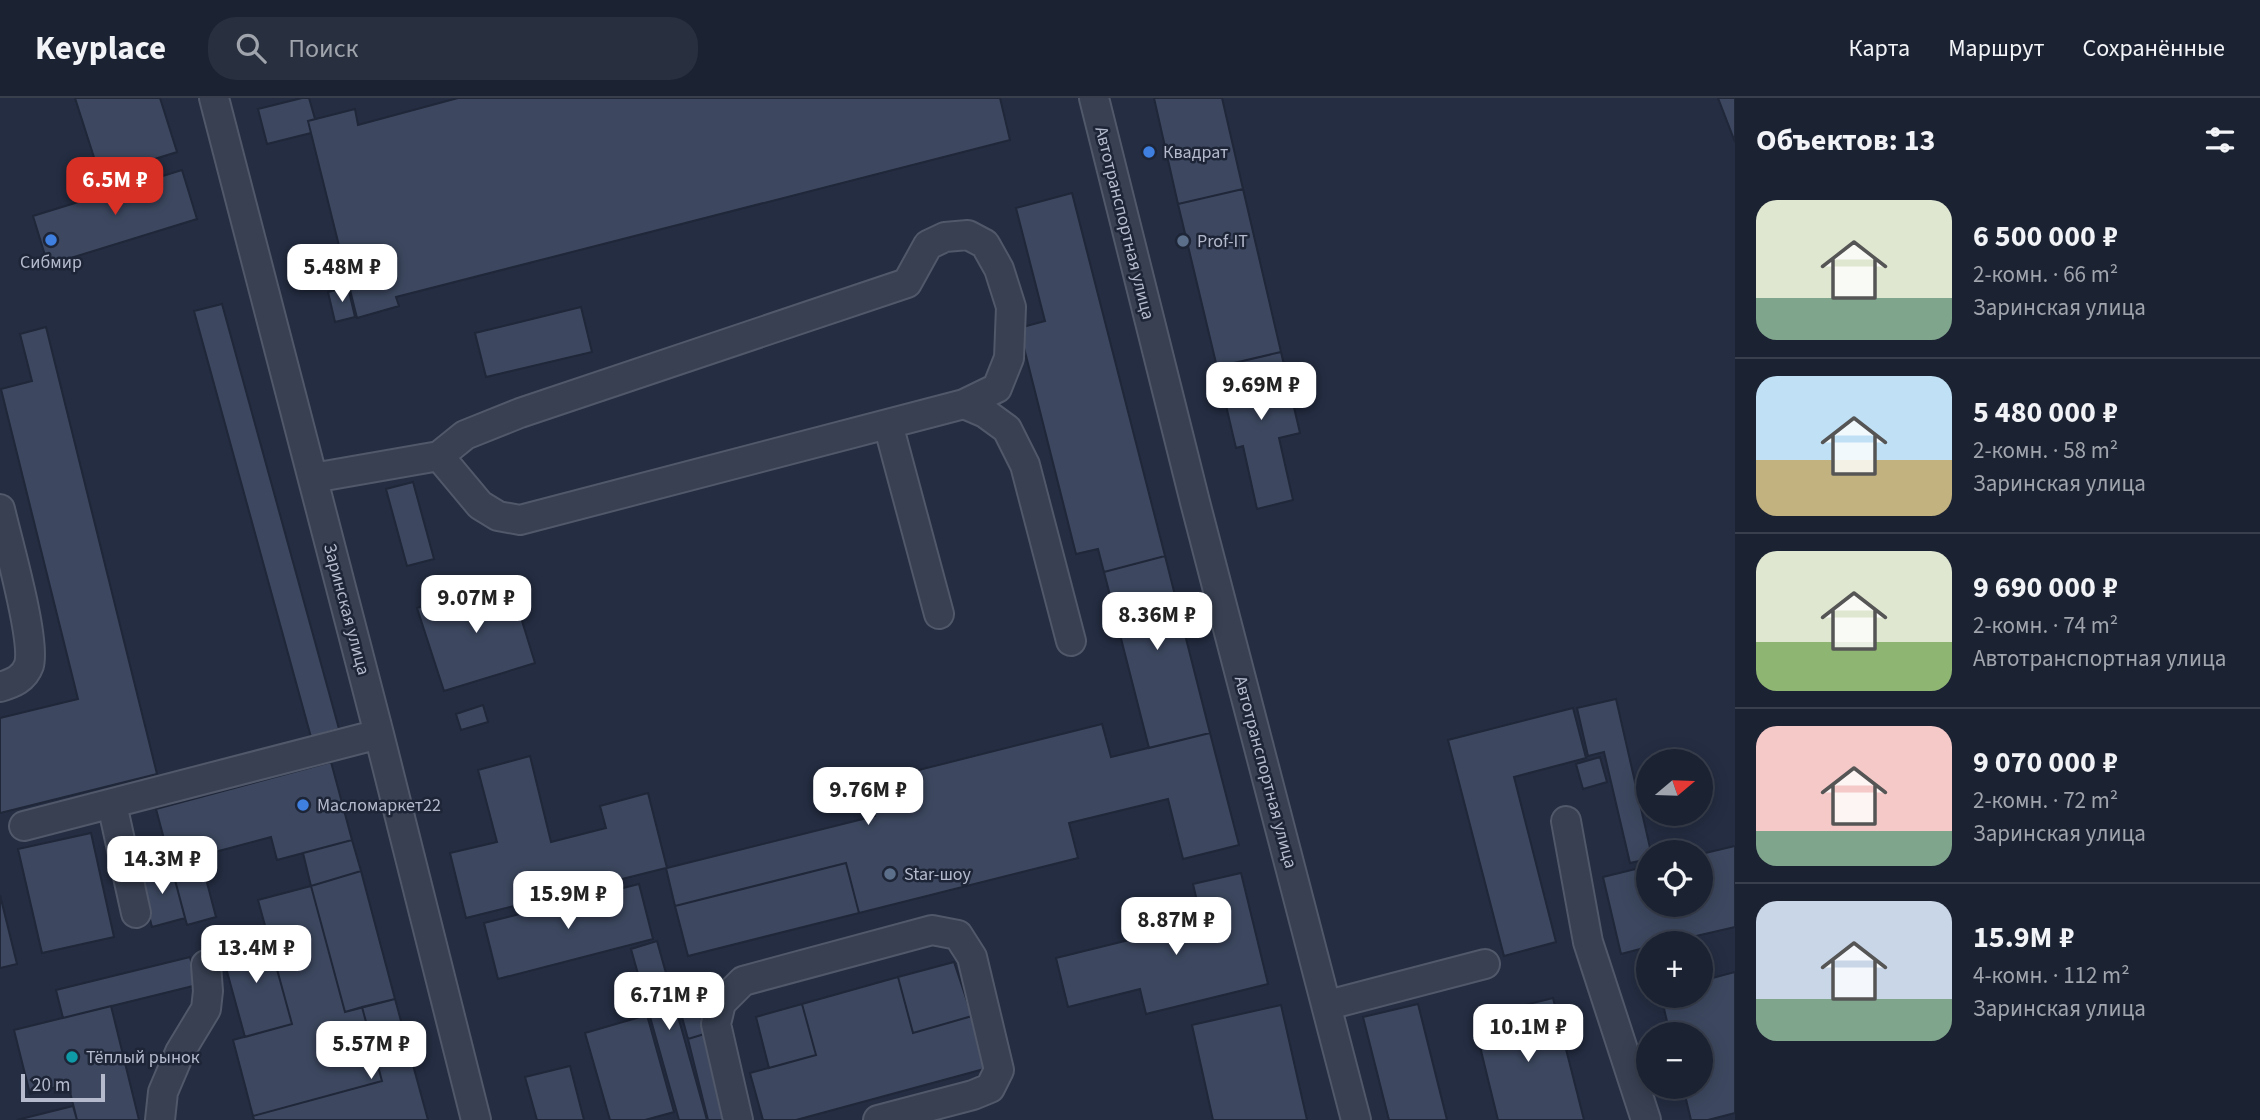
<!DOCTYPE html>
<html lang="ru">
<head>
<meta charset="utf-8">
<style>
  :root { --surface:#1b2232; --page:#282f3e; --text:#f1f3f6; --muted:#a0a4ac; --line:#393f4d; --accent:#d93025 }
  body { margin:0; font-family:"Source Sans 3",sans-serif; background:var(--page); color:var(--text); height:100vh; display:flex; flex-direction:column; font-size:26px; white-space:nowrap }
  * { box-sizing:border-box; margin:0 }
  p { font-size:23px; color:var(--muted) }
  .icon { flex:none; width:38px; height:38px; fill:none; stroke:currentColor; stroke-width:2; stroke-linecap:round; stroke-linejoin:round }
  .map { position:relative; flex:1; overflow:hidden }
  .details { display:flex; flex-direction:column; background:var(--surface); width:525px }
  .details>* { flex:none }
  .needle { width:46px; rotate:71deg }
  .tools { position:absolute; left:1636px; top:651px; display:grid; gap:14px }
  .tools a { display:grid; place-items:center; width:77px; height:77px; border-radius:50%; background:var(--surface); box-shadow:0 4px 18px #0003,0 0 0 2px var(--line); font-size:35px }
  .scale { position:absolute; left:21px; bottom:18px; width:84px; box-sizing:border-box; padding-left:7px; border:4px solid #b5bbcc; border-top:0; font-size:19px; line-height:24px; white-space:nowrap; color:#b5bbcc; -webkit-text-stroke:5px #1d2537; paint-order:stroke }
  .price { position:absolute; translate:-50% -60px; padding:0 16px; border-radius:14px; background:#fff; color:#222; font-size:23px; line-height:46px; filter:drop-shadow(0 2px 4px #0008) }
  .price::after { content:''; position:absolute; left:50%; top:42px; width:21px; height:16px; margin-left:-10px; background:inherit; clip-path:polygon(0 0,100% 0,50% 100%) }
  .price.on { background:var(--accent); color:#fff }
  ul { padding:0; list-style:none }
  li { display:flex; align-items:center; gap:21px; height:175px; padding:0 21px }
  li+li { border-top:2px solid var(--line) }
  li span { display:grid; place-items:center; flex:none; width:196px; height:140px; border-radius:21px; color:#555 }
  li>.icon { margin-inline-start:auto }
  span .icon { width:84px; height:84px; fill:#fffc; stroke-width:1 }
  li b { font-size:30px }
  h2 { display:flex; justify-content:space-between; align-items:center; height:84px; padding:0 21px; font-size:30px }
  header { display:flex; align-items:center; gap:42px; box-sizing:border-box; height:98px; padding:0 35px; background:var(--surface); border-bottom:2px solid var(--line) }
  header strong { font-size:33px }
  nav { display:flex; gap:38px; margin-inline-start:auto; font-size:24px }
  .search { width:490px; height:63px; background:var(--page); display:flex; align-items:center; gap:18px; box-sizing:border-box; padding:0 24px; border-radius:28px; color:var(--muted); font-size:26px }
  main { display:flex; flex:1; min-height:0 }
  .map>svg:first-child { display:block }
</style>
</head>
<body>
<header>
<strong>Keyplace</strong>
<div class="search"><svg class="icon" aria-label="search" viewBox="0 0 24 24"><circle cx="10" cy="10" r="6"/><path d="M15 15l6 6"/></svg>Поиск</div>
<nav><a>Карта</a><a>Маршрут</a><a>Сохранённые</a></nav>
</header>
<main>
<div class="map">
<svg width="1735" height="1022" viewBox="0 0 1735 1022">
  <rect width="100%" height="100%" fill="#242d42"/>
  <path fill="#3d4860" stroke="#1f2739" stroke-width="2" d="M75 0H160L177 54 100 78Z
    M302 0H309L315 21 308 23 311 35 267 46 258 11Z
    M458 0H1000L1010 42 396 199 399 208 357 220 308 23 355 11 358 27Z
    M1154 0H1222L1243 91 1178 106Z
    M1718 0H1735V44Z
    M182 72 197 121 48 167 33 118Z
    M1243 91 1281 254 1217 269 1178 106Z
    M1072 95 1165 458 1104 474 1098 451 1076 456 1019 230 1045 223 1016 110Z
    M348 189 355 219 335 224 328 194Z
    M222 206 339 631 311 639 194 213Z
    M581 209 592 254 486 279 475 235Z
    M46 229 157 676 0 715V620L78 601 1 291 32 283 20 236Z
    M1281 254 1300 335 1279 340 1293 402 1257 411 1243 348 1236 350 1217 269Z
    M413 384 434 461 407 468 386 391Z
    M1165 458 1210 635 1149 650 1104 474Z
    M509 481 535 565 444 593 417 510Z
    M1616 601 1651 754H1648V761L1630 765 1604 654 1588 658 1577 610Z
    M483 607 488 624 461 632 456 616Z
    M1573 610 1586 660 1514 679 1556 844 1504 858 1448 642Z
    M1102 626 1111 659 1210 635 1239 747 1183 761 1168 701 1069 725 1078 760 859 815 846 765 675 808 666 770 466 820 450 755 497 744 478 672 530 658 551 744 606 730 600 708 648 695 667 770 875 718 867 685Z
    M1600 659 1607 684 1583 691 1576 666Z
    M331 664 352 742 277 762 271 739 200 758 216 819 187 827 156 711Z
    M91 735 114 839 42 855 18 751Z
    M352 742 361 773 311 788 303 755Z
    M1735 748V829L1666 845H1648V849L1621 856 1603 779 1648 768V807H1701V756Z
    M846 765 859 815 688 858 675 808Z
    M171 767 185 820 152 829 138 776Z
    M361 773 395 901 345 914 311 788Z
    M1241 775 1268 886 1146 916 1140 891 1068 909 1056 860 1202 824 1193 786Z
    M639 786 653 841 498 881 484 825Z
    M311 788 345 914 362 909 382 983 253 1018 233 942 292 926 258 802Z
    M0 797 17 866 0 870Z
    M267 835 292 926 245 939 220 848Z
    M657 843 707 1022H679L631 851Z
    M190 859 197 887 63 920 56 892Z
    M954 864 972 918 913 935 898 879Z
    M1735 874V1015L1708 1022H1691L1683 989H1701V936H1670L1661 898H1701V883Z
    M898 879 913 935 972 918 984 971 796 1022H763L750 975 816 957 802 906Z
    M700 891 711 934 688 941 676 897Z
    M1553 900 1584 1022H1498L1473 920Z
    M395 901 428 1022H254L253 1018 382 983 362 909Z
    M802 906 816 957 769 970 756 919Z
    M1418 906 1447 1022H1389L1363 919Z
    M1281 907 1307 1022H1213L1192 927Z
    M111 908 139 1022H77L68 986 30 996 14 932Z
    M647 917 674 1014 645 1022H610L585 935Z
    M711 934 730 1011 722 1022H708L688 941Z
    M570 968 584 1022H537L525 979Z
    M73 1008 77 1022H17Z"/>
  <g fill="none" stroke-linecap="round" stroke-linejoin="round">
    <defs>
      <path id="minor" d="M214 0 379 636 476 1022
        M1094 0 1195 404 1356 1022
        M964 306 985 315 1007 331 1025 367 1071 543
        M888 326 939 516
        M313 380 439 358 480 407 498 418 520 422 964 306 997 290 1009 260 1011 209 999 171 985 146 968 137 945 139 928 147 907 185 520 315 465 337 439 358
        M0 411C7 442 36 541 29 567 24 581 13 585 0 589
        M112 706 136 815
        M1566 723 1588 844 1646 1022
        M24 728 379 636
        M1328 907 1485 866
        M160 1022 163 994 180 954 206 911 208 893 206 867
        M738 1022 716 926 721 905 743 883 932 832 958 837 972 859 999 972 990 990 973 997 878 1022"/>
    </defs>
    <use href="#minor" stroke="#505869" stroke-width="32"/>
    <use href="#minor" stroke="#384052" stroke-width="28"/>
  </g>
  <g fill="#3f7fe0" stroke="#1d2537" stroke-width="2.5">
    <circle cx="1149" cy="54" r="7"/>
    <circle cx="51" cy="142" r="7"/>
    <circle cx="303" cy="707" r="7"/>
  </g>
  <g fill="#5c6f8a" stroke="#1d2537" stroke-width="2.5">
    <circle cx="1183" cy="143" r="7"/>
    <circle cx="890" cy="776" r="7"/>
  </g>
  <circle fill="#0f9aa8" stroke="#1d2537" stroke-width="2.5" cx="72" cy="959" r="7"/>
  <g text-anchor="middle" stroke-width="5" stroke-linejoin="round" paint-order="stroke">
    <g font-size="18" fill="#b5bbcc" stroke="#1d2537" text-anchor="start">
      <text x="1163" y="60">Квадрат</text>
      <text x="1197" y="149">Prof-IT</text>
      <text x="51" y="170" text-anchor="middle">Сибмир</text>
      <text x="317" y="713">Масломаркет22</text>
      <text x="904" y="782">Star-шоу</text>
      <text x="86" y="965">Тёплый рынок</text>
    </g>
    <g font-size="18" fill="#b5bbcc" stroke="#1d2537">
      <text transform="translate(1125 125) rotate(76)" y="6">Автотранспортная улица</text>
      <text transform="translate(347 511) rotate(75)" y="6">Заринская улица</text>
      <text transform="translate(1266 674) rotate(75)" y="6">Автотранспортная улица</text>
    </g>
  </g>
</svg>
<div class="tools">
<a><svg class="needle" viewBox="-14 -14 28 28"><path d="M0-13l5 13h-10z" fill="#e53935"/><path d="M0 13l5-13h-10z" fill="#a0a4ac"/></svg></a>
<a><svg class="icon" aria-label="locate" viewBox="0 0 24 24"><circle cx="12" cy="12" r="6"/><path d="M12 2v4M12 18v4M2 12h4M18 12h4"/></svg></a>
<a>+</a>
<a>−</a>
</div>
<div class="scale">20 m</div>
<b class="price on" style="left:115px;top:119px">6.5M ₽</b>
<b class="price" style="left:342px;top:206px">5.48M ₽</b>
<b class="price" style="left:1261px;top:324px">9.69M ₽</b>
<b class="price" style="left:476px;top:537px">9.07M ₽</b>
<b class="price" style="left:1157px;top:554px">8.36M ₽</b>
<b class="price" style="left:868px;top:729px">9.76M ₽</b>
<b class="price" style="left:162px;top:798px">14.3M ₽</b>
<b class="price" style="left:568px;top:833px">15.9M ₽</b>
<b class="price" style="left:1176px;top:859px">8.87M ₽</b>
<b class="price" style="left:256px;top:887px">13.4M ₽</b>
<b class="price" style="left:669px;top:934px">6.71M ₽</b>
<b class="price" style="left:1528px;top:966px">10.1M ₽</b>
<b class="price" style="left:371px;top:983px">5.57M ₽</b>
</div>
<section class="details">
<h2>Объектов: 13<svg class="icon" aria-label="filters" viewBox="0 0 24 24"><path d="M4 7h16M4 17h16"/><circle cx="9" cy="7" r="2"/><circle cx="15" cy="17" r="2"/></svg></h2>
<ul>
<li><span style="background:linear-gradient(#dfe7d0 70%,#7fa58c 0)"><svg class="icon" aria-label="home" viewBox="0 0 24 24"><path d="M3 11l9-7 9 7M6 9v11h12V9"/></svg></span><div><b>6 500 000 ₽</b><p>2-комн. · 66 m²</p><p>Заринская улица</p></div></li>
<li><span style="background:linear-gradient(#bfe0f5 60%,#c2b280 0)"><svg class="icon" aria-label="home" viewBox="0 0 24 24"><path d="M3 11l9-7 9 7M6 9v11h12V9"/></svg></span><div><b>5 480 000 ₽</b><p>2-комн. · 58 m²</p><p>Заринская улица</p></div></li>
<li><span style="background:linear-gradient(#dfe7d0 65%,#8fb573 0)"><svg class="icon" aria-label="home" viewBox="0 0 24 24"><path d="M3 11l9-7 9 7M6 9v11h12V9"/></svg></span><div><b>9 690 000 ₽</b><p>2-комн. · 74 m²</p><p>Автотранспортная улица</p></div></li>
<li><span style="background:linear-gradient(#f6c9c9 75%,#7fa58c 0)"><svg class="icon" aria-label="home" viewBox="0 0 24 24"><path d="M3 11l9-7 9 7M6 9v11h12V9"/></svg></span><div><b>9 070 000 ₽</b><p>2-комн. · 72 m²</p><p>Заринская улица</p></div></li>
<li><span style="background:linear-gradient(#c9d6e8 70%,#7fa58c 0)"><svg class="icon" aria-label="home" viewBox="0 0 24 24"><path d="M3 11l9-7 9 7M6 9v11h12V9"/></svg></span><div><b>15.9M ₽</b><p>4-комн. · 112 m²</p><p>Заринская улица</p></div></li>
</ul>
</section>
</main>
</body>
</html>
